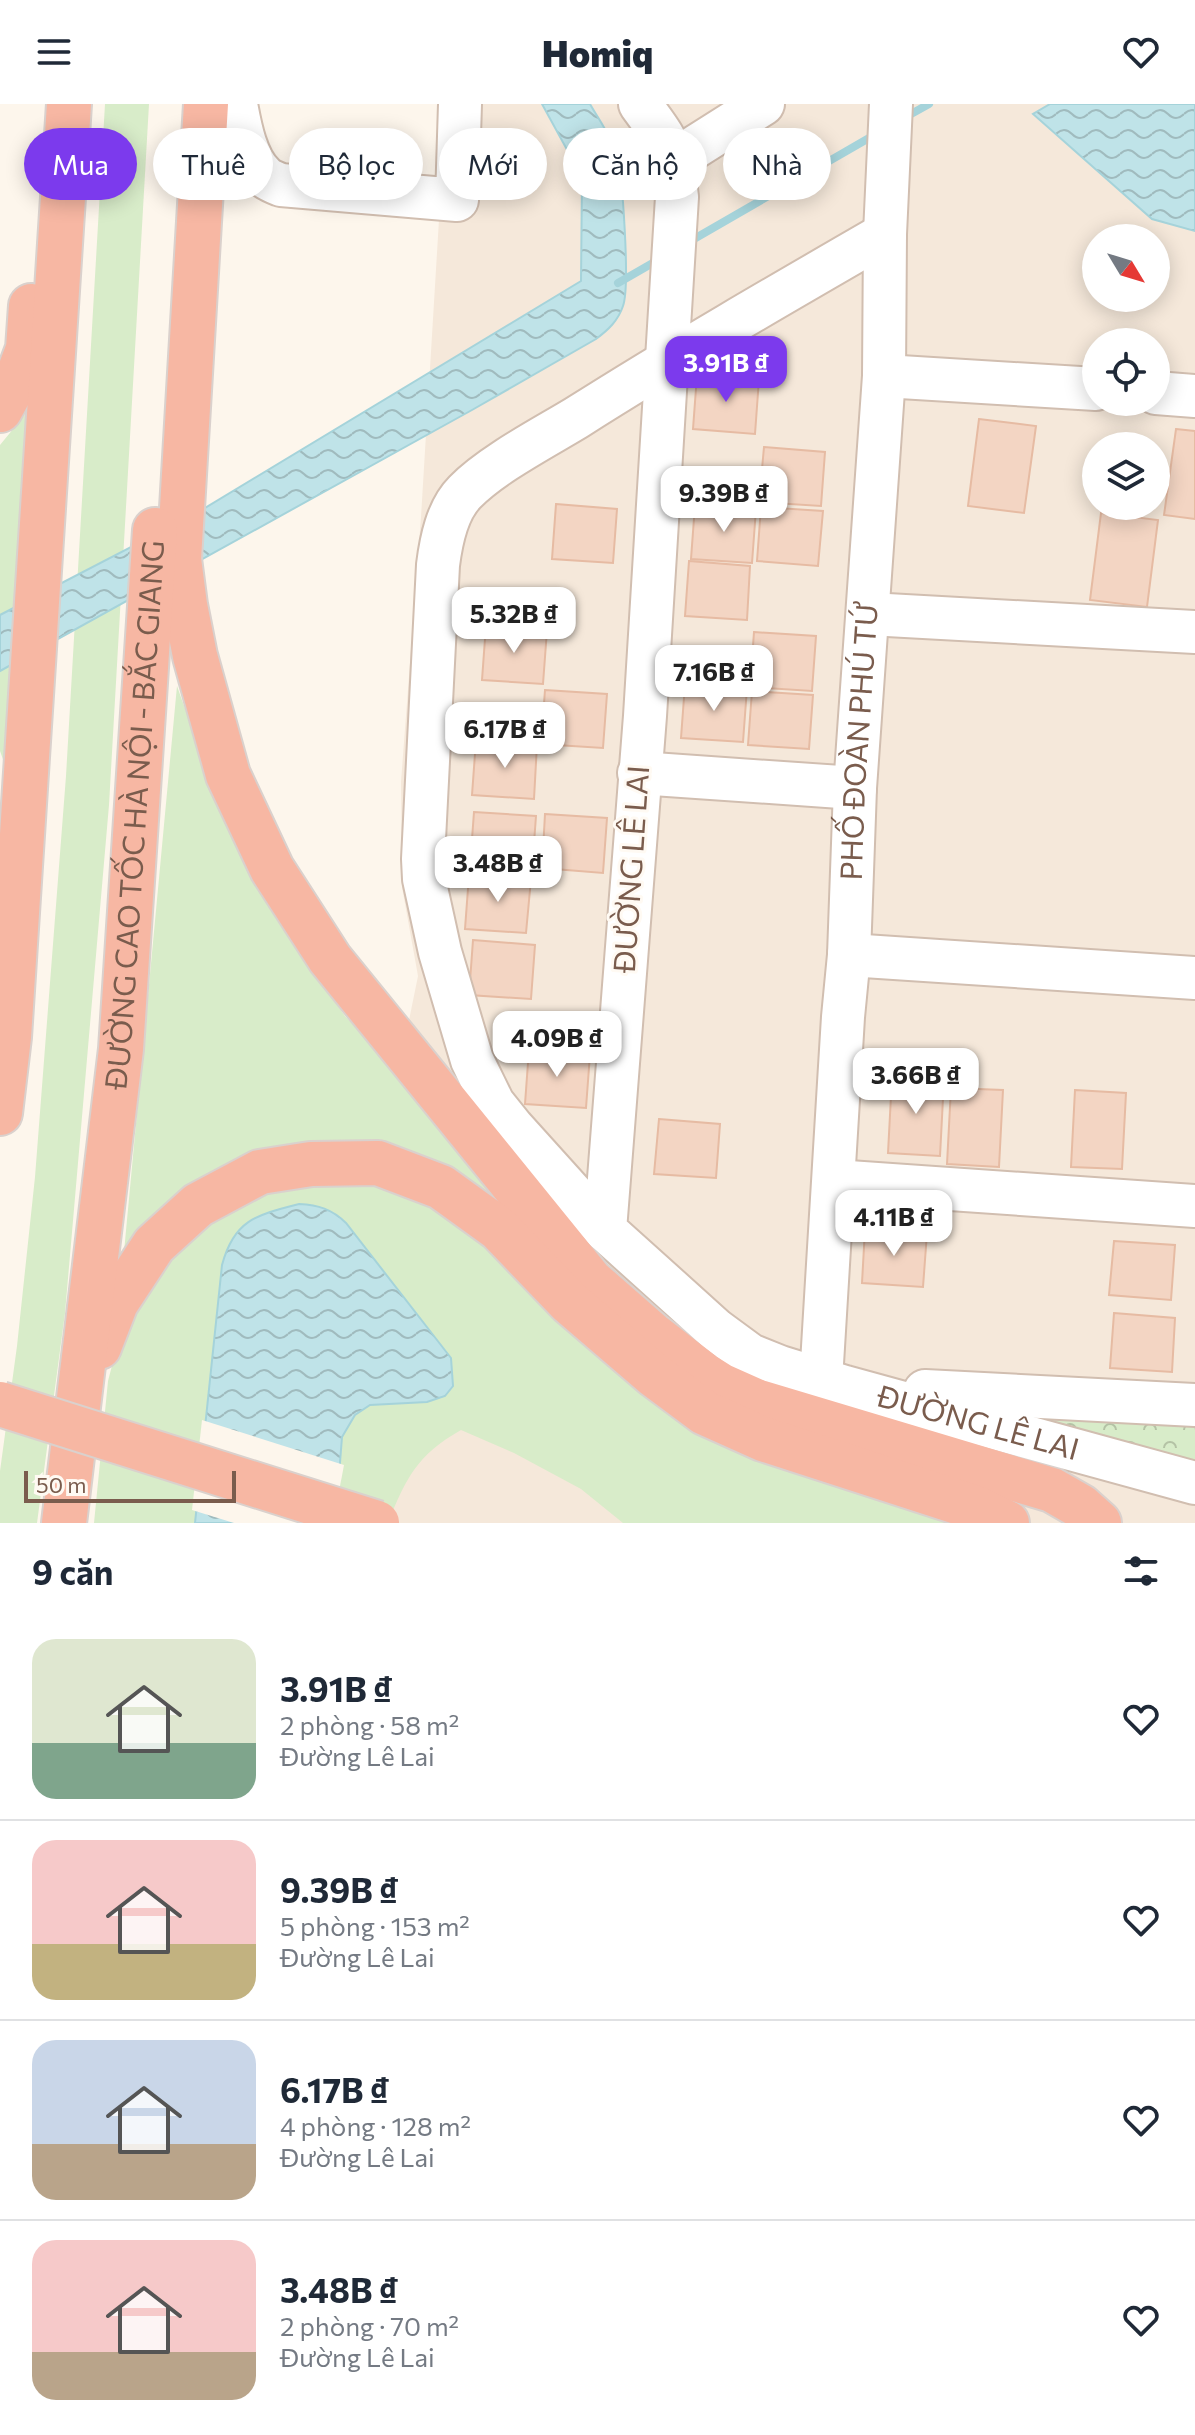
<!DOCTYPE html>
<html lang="vi">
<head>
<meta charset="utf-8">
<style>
  :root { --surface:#fff; --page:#f2f2f3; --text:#1f2937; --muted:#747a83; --line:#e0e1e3; --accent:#7c3aed }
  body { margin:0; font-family:Commissioner,sans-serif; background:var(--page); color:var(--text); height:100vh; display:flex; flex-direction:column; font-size:30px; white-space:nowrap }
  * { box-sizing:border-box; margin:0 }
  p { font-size:26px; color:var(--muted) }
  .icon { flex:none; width:44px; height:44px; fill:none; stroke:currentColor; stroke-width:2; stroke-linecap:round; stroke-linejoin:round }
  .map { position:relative; height:1419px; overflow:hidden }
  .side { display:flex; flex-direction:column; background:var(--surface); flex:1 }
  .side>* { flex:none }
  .hud { position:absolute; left:24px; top:24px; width:1148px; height:72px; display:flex; gap:16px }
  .needle { width:52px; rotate:128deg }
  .controls { position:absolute; left:1082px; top:120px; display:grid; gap:16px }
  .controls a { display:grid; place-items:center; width:88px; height:88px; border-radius:50%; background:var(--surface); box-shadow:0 4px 20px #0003; font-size:40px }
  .scale { position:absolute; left:24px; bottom:20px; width:212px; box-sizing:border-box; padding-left:8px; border:4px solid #7a5c4d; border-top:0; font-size:22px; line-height:28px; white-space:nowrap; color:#7a5c4d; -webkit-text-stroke:6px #fffaf3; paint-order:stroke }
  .price { position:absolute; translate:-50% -68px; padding:0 18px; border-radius:16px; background:#fff; color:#222; font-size:26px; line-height:52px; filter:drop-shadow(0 2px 4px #0008) }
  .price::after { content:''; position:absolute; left:50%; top:48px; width:24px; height:18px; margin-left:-12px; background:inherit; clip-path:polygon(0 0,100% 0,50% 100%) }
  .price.current { background:var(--accent); color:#fff }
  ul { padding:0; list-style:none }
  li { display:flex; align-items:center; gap:24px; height:200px; padding:0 32px }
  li+li { border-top:2px solid var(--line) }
  li span { display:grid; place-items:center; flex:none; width:224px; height:160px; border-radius:24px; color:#555 }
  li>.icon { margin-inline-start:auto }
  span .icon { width:96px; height:96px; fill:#fffc; stroke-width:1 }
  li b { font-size:34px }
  h2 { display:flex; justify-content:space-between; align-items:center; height:96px; padding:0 32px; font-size:34px }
  .chip { padding:0 28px; border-radius:36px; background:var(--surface); box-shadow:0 4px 20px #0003; font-size:28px; line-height:72px }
  .chip.current { background:var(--accent); color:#fff }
  header { display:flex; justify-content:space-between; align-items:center; height:104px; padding:0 32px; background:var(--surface); font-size:36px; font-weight:800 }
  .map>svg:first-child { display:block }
</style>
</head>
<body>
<header><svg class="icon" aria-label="menu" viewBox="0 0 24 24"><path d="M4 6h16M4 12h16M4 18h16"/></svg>Homiq<svg class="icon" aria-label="heart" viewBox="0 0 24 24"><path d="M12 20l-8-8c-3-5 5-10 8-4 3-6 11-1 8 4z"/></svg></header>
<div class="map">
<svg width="1195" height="1419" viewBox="0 0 1195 1419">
  <defs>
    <pattern id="park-crowns" width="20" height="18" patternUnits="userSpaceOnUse" patternTransform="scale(2)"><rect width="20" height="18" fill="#d8ecc9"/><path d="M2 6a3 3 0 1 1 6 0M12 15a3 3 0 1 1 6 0" fill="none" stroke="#b4c2a5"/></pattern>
    <pattern id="water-waves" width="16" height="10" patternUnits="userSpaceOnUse" patternTransform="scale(2)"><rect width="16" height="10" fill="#bfe3e8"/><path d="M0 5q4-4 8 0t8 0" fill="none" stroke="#a0bbbe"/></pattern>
  </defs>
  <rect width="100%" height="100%" fill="#fdf6ec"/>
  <path fill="#f5e8da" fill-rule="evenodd" d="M446 0H1195V1419H307L418 872 402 783 401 678 421 413ZM1096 134H1156V194H1096ZM1096 238H1156V298H1096ZM1096 342H1156V402H1096Z"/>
  <path fill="#d8ecc9" d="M105 0H149L109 701 65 1209 37 1419H0V1367L17 1242 35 1073 66 672Z
    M41 291 5 661 0 647V341Z
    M177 582 229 728 250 763 274 811 345 912 367 935 530 1132 365 1045 124 1148Z
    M384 1071 959 1419H623L581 1385 514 1349 461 1326C417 1351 406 1374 388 1419H94L108 1277 121 1227 134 1188 241 1087Z"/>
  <path fill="url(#park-crowns)" d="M1030 1310 1195 1319V1365L1028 1319Z"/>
  <path fill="url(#water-waves)" stroke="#a5d3da" stroke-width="2" d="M542 0H590C599 16 611 32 616 49 623 70 630 183 623 202 618 217 608 226 596 235L472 306 0 567V511L195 410 581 177 582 73Z
    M1050 0H1195V127L1152 115 1033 10Z
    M299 1100C318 1101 332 1105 346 1119L451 1254 453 1282 445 1292 427 1298 370 1301 355 1311 342 1333 339 1371 329 1419H195L222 1161C234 1116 256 1111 299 1100Z"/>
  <path fill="#fdf6ec" d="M202 1316 344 1361 333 1419H234L192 1406Z"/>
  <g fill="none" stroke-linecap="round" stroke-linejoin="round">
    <path stroke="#a5d3da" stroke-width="8" d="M902 15 929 0
      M687 139 876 30
      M618 179 658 156"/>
  </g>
  <path fill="#f3d5c3" stroke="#e6bba3" stroke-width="2" d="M697 271 759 275 755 330 693 325Z
    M979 315 1036 322 1024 409 968 402Z
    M1176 325 1195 327V415L1164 411Z
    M764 343 825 348 821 402 759 398Z
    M556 400 617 405 613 459 552 455Z
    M695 401 756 405 752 459 691 455Z
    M761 403 823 407 818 462 757 457Z
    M1101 409 1158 416 1147 503 1090 496Z
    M689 457 750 462 747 516 685 512Z
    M486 521 547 526 543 580 482 576Z
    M754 528 816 532 812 587 750 583Z
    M685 580 747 584 743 638 681 634Z
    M545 586 607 590 603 644 541 640Z
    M752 587 813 591 809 645 748 641Z
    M476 636 537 640 534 695 472 691Z
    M474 708 536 712 532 766 470 762Z
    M545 710 607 714 603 769 542 764Z
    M469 771 531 775 526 829 465 825Z
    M473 836 535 841 531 895 469 891Z
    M529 945 590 950 586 1004 525 1000Z
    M892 973 944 975 940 1052 888 1049Z
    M951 984 1003 986 999 1063 947 1060Z
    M1075 986 1126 989 1122 1065 1071 1063Z
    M659 1015 720 1020 716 1074 654 1070Z
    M865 1125 927 1129 923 1183 862 1179Z
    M1114 1137 1175 1141 1171 1196 1109 1191Z
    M1114 1209 1175 1214 1172 1268 1110 1264Z"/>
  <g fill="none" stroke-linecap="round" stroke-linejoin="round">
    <defs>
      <g id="minor">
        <path d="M236 0C240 22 246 56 264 72 268 76 276 79 281 81L457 96 460 0"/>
        <path id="s1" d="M640 0C652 17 667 34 673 55 676 67 675 80 677 93L645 612 605 1126 716 1226 750 1251 780 1263 845 1283 1195 1379"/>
        <path d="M673 57 763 0"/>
        <path d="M884 272 1096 285"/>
        <path d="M1156 289 1195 292"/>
        <path d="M869 510 1195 528"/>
        <path d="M639 669 855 684"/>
        <path d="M849 851 1195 874"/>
        <path d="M834 1077 1195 1102"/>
        <path d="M605 1126 513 1024 493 999 472 956 440 848 424 775 423 755 438 461C441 437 447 406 465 388 491 361 543 334 576 314 677 250 781 190 885 130"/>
        <path id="s2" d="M821 1276 843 913 849 851 855 684 884 272 885 130 891 0"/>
        <path d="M925 1287 1195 1301"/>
      </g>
      <g id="highway">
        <path d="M206 0 179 455 185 501 195 552 228 671 272 765 330 855 591 1177 654 1232 703 1270 722 1282 756 1297 1052 1386 1080 1402 1099 1419"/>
        <path d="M0 306 16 277 28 245 31 202"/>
        <path d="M0 1009 9 933 69 0"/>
        <path d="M99 1243 116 1199 154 1141 198 1101 260 1068 311 1060 378 1059 441 1083 499 1125 569 1198 654 1271 705 1309 763 1335 979 1405 1007 1419"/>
        <path id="s3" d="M64 1419 121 945 155 426"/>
      </g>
    </defs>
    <use href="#minor" stroke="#d1beb0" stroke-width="46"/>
    <use href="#highway" stroke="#dad1cd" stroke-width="48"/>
    <use href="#minor" stroke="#fff" stroke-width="42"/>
    <use href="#highway" stroke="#f7b7a3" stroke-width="44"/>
    <defs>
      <path id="highway-bridge" d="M0 1300 377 1419"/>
    </defs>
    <use href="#highway-bridge" stroke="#dad1cd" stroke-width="48" stroke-linecap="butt"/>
    <use href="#highway-bridge" stroke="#f7b7a3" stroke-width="44"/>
  </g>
  <g text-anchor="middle" stroke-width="6" stroke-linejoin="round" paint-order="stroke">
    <g font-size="30" fill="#7a5c4d" stroke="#fffaf3">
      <text dy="10" stroke="none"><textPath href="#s2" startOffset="640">PHỐ ĐOÀN PHÚ TỨ</textPath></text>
      <text dy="10" stroke="none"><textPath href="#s3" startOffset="712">ĐƯỜNG CAO TỐC HÀ NỘI - BẮC GIANG</textPath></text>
      <text transform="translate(632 765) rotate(-86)" y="10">ĐƯỜNG LÊ LAI</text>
      <text dy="10" stroke="none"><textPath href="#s1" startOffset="1568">ĐƯỜNG LÊ LAI</textPath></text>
    </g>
  </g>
</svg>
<div class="controls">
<a><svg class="needle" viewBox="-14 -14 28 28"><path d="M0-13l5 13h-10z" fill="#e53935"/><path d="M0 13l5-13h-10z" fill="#747a83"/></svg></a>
<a><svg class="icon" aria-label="locate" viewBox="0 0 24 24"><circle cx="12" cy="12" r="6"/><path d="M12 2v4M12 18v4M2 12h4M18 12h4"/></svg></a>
<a><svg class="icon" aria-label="layers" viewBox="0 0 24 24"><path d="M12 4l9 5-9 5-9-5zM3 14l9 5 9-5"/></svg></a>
</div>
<div class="scale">50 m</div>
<b class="price current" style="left:726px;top:300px">3.91B ₫</b>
<b class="price" style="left:724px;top:430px">9.39B ₫</b>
<b class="price" style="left:514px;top:551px">5.32B ₫</b>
<b class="price" style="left:714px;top:609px">7.16B ₫</b>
<b class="price" style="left:505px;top:666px">6.17B ₫</b>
<b class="price" style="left:498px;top:800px">3.48B ₫</b>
<b class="price" style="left:557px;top:975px">4.09B ₫</b>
<b class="price" style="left:916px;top:1012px">3.66B ₫</b>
<b class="price" style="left:894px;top:1154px">4.11B ₫</b>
<div class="hud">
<a class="chip current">Mua</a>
<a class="chip">Thuê</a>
<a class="chip">Bộ lọc</a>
<a class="chip">Mới</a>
<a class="chip">Căn hộ</a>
<a class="chip">Nhà</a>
</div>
</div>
<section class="side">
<h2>9 căn<svg class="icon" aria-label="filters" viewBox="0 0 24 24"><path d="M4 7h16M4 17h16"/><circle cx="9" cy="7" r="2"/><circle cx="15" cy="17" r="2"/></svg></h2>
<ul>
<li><span style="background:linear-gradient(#dfe7d0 65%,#7fa58c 0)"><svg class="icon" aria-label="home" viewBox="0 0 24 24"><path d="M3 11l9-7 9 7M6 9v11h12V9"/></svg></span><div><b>3.91B ₫</b><p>2 phòng · 58 m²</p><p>Đường Lê Lai</p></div><svg class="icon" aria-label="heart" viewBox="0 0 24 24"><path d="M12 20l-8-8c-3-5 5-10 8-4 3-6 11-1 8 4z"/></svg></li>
<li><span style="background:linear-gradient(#f6c9c9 65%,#c2b280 0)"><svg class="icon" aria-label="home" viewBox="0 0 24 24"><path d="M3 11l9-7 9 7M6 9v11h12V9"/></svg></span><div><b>9.39B ₫</b><p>5 phòng · 153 m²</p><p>Đường Lê Lai</p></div><svg class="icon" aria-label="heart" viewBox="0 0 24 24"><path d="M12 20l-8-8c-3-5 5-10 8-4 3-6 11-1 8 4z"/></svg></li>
<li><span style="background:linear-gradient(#c9d6e8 65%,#b9a48a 0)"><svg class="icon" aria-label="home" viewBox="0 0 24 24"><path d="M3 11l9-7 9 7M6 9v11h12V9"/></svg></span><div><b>6.17B ₫</b><p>4 phòng · 128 m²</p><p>Đường Lê Lai</p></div><svg class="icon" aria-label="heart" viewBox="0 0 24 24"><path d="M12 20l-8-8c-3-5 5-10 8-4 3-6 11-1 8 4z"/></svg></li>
<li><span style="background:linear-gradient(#f6c9c9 70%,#b9a48a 0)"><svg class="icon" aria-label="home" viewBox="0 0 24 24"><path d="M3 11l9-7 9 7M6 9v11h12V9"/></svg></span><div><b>3.48B ₫</b><p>2 phòng · 70 m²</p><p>Đường Lê Lai</p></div><svg class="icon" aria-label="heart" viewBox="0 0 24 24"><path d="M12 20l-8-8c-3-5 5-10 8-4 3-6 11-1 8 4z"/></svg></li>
</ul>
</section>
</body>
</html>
